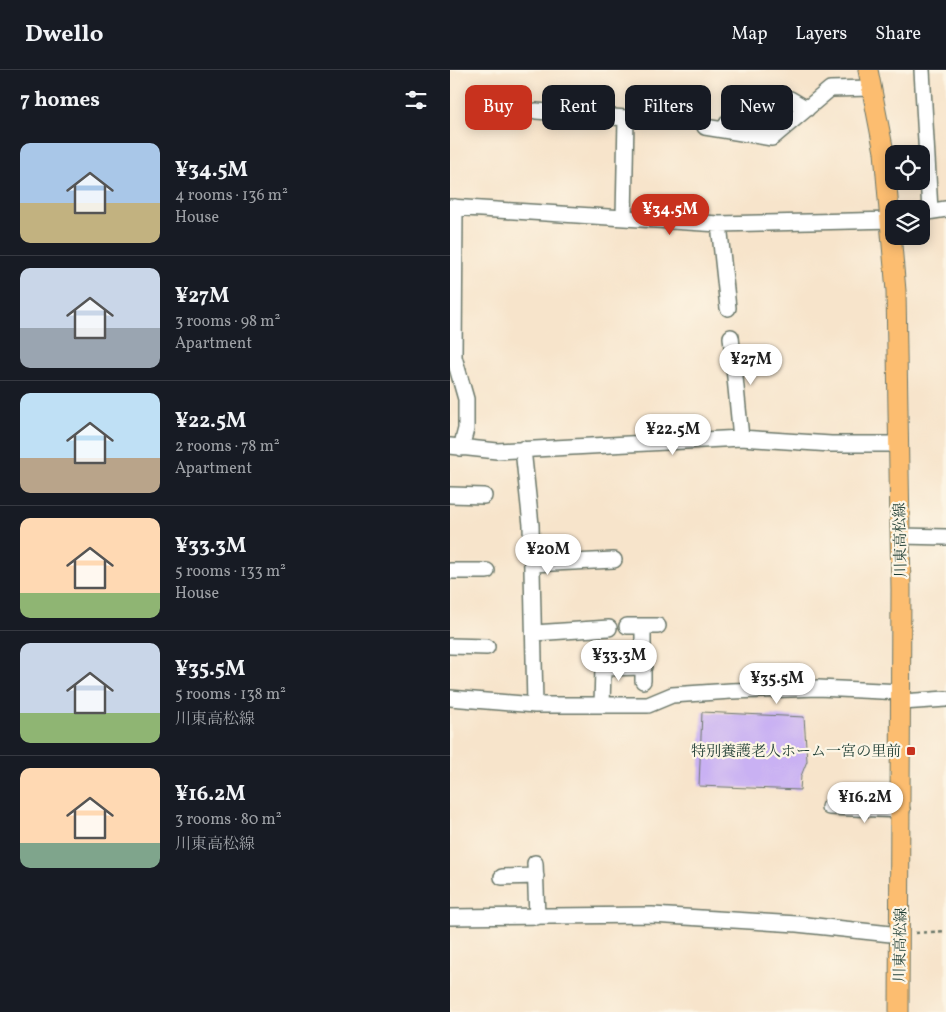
<!DOCTYPE html>
<html lang="en">
<head>
<meta charset="utf-8">
<style>
  :root { --surface:#171b24; --page:#242831; --text:#f1f3f6; --muted:#9ea1a6; --line:#363941; --accent:#c8321e }
  body { margin:0; font-family:Vollkorn,"Noto Serif JP",serif; background:var(--page); color:var(--text); height:100vh; display:flex; flex-direction:column; font-size:19px; white-space:nowrap }
  * { box-sizing:border-box; margin:0 }
  p { font-size:16px; color:var(--muted) }
  .icon { flex:none; width:28px; height:28px; fill:none; stroke:currentColor; stroke-width:2; stroke-linecap:round; stroke-linejoin:round }
  .map { position:relative; flex:1; overflow:hidden }
  .drawer { display:flex; flex-direction:column; background:var(--surface); width:450px }
  .drawer>* { flex:none }
  .banner { position:absolute; left:15px; top:15px; width:405px; height:45px; display:flex; gap:10px }
  .tools { position:absolute; left:435px; top:75px; display:grid; gap:10px }
  .tools a { display:grid; place-items:center; width:45px; height:45px; border-radius:10px; background:var(--surface); box-shadow:0 2px 12px #0003; font-size:25px }
  .price { position:absolute; translate:-50% -42px; padding:0 11px; border-radius:18px; background:#fff; color:#222; font-size:16px; line-height:32px; filter:drop-shadow(0 1px 2px #0008) }
  .price::after { content:''; position:absolute; left:50%; top:30px; width:15px; height:11px; margin-left:-8px; background:inherit; clip-path:polygon(0 0,100% 0,50% 100%) }
  .price.active { background:var(--accent); color:#fff }
  ul { padding:0; list-style:none }
  li { display:flex; align-items:center; gap:15px; height:125px; padding:0 20px }
  li+li { border-top:1px solid var(--line) }
  li span { display:grid; place-items:center; flex:none; width:140px; height:100px; border-radius:10px; color:#555 }
  li>.icon { margin-inline-start:auto }
  span .icon { width:60px; height:60px; fill:#fffc; stroke-width:1 }
  li b { font-size:21px }
  h2 { display:flex; justify-content:space-between; align-items:center; height:60px; padding:0 20px; font-size:21px }
  .tag { padding:0 18px; border-radius:10px; background:var(--surface); box-shadow:0 2px 12px #0003; font-size:18px; line-height:45px }
  .tag.active { background:var(--accent); color:#fff }
  header { display:flex; align-items:center; gap:30px; box-sizing:border-box; height:70px; padding:0 25px; background:var(--surface); border-bottom:1px solid var(--line) }
  header strong { font-size:24px }
  nav { display:flex; gap:28px; margin-inline-start:auto; font-size:18px }
  main { display:flex; flex:1; min-height:0 }
  .map>svg:first-child { display:block }
</style>
</head>
<body>
<header>
<strong>Dwello</strong>
<nav><a>Map</a><a>Layers</a><a>Share</a></nav>
</header>
<main>
<section class="drawer">
<h2>7 homes<svg class="icon" aria-label="filters" viewBox="0 0 24 24"><path d="M4 7h16M4 17h16"/><circle cx="9" cy="7" r="2"/><circle cx="15" cy="17" r="2"/></svg></h2>
<ul>
<li><span style="background:linear-gradient(#a9c7e8 60%,#c2b280 0)"><svg class="icon" aria-label="home" viewBox="0 0 24 24"><path d="M3 11l9-7 9 7M6 9v11h12V9"/></svg></span><div><b>¥34.5M</b><p>4 rooms · 136 m²</p><p>House</p></div></li>
<li><span style="background:linear-gradient(#c9d6e8 60%,#9aa5b1 0)"><svg class="icon" aria-label="home" viewBox="0 0 24 24"><path d="M3 11l9-7 9 7M6 9v11h12V9"/></svg></span><div><b>¥27M</b><p>3 rooms · 98 m²</p><p>Apartment</p></div></li>
<li><span style="background:linear-gradient(#bfe0f5 65%,#b9a48a 0)"><svg class="icon" aria-label="home" viewBox="0 0 24 24"><path d="M3 11l9-7 9 7M6 9v11h12V9"/></svg></span><div><b>¥22.5M</b><p>2 rooms · 78 m²</p><p>Apartment</p></div></li>
<li><span style="background:linear-gradient(#ffd9b3 75%,#8fb573 0)"><svg class="icon" aria-label="home" viewBox="0 0 24 24"><path d="M3 11l9-7 9 7M6 9v11h12V9"/></svg></span><div><b>¥33.3M</b><p>5 rooms · 133 m²</p><p>House</p></div></li>
<li><span style="background:linear-gradient(#c9d6e8 70%,#8fb573 0)"><svg class="icon" aria-label="home" viewBox="0 0 24 24"><path d="M3 11l9-7 9 7M6 9v11h12V9"/></svg></span><div><b>¥35.5M</b><p>5 rooms · 138 m²</p><p>川東高松線</p></div></li>
<li><span style="background:linear-gradient(#ffd9b3 75%,#7fa58c 0)"><svg class="icon" aria-label="home" viewBox="0 0 24 24"><path d="M3 11l9-7 9 7M6 9v11h12V9"/></svg></span><div><b>¥16.2M</b><p>3 rooms · 80 m²</p><p>川東高松線</p></div></li>
</ul>
</section>
<div class="map">
<svg width="496" height="942" viewBox="0 0 496 942">
  <rect width="100%" height="100%" fill="#fcf5e5"/>
  <filter id="ink" filterUnits="userSpaceOnUse"><feTurbulence type="fractalNoise" baseFrequency=".02" numOctaves="2"/><feDisplacementMap in="SourceGraphic" scale="10" xChannelSelector="R" yChannelSelector="G"/><feConvolveMatrix kernelMatrix="1 2 1 2 8 2 1 2 1" color-interpolation-filters="sRGB"/></filter>
  <filter id="wash" filterUnits="userSpaceOnUse"><feTurbulence type="fractalNoise" baseFrequency=".0096" numOctaves="4" result="noise"/><feDisplacementMap in="SourceGraphic" scale="20" xChannelSelector="R" yChannelSelector="G"/><feGaussianBlur stdDeviation="1.12" result="paint"/><feColorMatrix in="noise" values="0 0 0 0 0 0 0 0 0 0 0 0 0 0 0 0 0 1.4 0 .05"/><feComposite in="paint" operator="in"/></filter>
  <g filter="url(#wash)">
    <rect width="100%" height="100%" fill="#f7e4cb"/>
    <g id="blocks">
      <path fill="#c9b1f3" d="M252 642 354 647 357 691 351 706 350 720 249 716Z"/>
    </g>
  </g>
  <g filter="url(#ink)">
    <use href="#blocks" fill-opacity="0" stroke="#6b7769" stroke-width="1"/>
    <g fill="none" stroke-linecap="round" stroke-linejoin="round">
      <defs>
        <path id="minor" d="M472 0 480 141
          M340 29 357 39
          M86 41 176 48 174 148
          M255 57 322 68 380 19 421 18
          M273 60 288 37
          M0 137 269 154 444 150
          M5 137 4 287 16 329V359L11 378
          M471 143 496 139
          M269 154 278 238
          M281 267 291 368
          M0 376 47 381 291 368 381 374H448
          M73 379 81 455 85 635
          M0 425 34 426
          M450 466 496 467
          M82 494 164 490
          M0 501H37
          M177 556H208
          M84 563 159 558
          M0 576 37 577
          M193 611V556
          M0 628 85 635H198L222 625 281 621 368 618 452 622
          M452 632 496 629
          M152 635 153 598 194 597
          M379 737 452 740
          M85 793 87 847
          M52 807 86 806
          M0 847 202 845 347 854 450 865"/>
        <path id="major" d="M418 0 434 82 446 221 451 519 449 942"/>
      </defs>
      <use href="#minor" stroke="#6b7769" stroke-width="18"/>
      <use href="#major" stroke="#6b7769" stroke-width="21"/>
      <path stroke="#6b7769" stroke-width="2.5" stroke-dasharray="4 4" stroke-linecap="butt" d="M465 863 496 861"/>
      <use href="#minor" stroke="#fff" stroke-width="15"/>
      <use href="#major" stroke="#fcbd6f" stroke-width="19"/>
    </g>
  </g>
  <rect fill="#c8321e" stroke="#fcf5e5" stroke-width="2" x="456" y="676" width="10" height="10" rx="2.5"/>
  <g text-anchor="middle" stroke-width="4.5" stroke-linejoin="round" paint-order="stroke">
    <g font-size="15" fill="#1f3d34" stroke="#fcf5e5">
      <text transform="translate(450 470) rotate(-91)" y="5">川東高松線</text>
      <text transform="translate(450 875) rotate(-89)" y="5">川東高松線</text>
    </g>
    <g font-size="15" fill="#1f3d34" stroke="#fcf5e5" text-anchor="end">
      <text x="451" y="686">特別養護老人ホーム一宮の里前</text>
    </g>
  </g>
</svg>
<div class="tools">
<a><svg class="icon" aria-label="locate" viewBox="0 0 24 24"><circle cx="12" cy="12" r="6"/><path d="M12 2v4M12 18v4M2 12h4M18 12h4"/></svg></a>
<a><svg class="icon" aria-label="layers" viewBox="0 0 24 24"><path d="M12 4l9 5-9 5-9-5zM3 14l9 5 9-5"/></svg></a>
</div>
<b class="price active" style="left:220px;top:166px">¥34.5M</b>
<b class="price" style="left:301px;top:316px">¥27M</b>
<b class="price" style="left:223px;top:386px">¥22.5M</b>
<b class="price" style="left:98px;top:506px">¥20M</b>
<b class="price" style="left:169px;top:612px">¥33.3M</b>
<b class="price" style="left:327px;top:635px">¥35.5M</b>
<b class="price" style="left:415px;top:754px">¥16.2M</b>
<div class="banner">
<a class="tag active">Buy</a>
<a class="tag">Rent</a>
<a class="tag">Filters</a>
<a class="tag">New</a>
</div>
</div>
</main>
</body>
</html>
